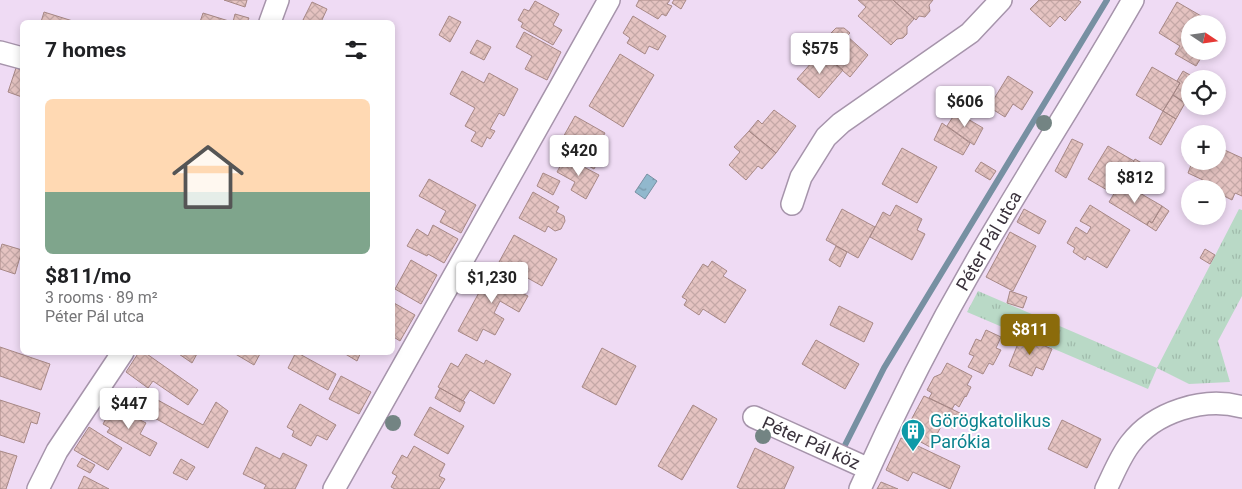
<!DOCTYPE html>
<html lang="en">
<head>
<meta charset="utf-8">
<style>
  :root { --surface:#fff; --page:#f2f2f2; --text:#202124; --muted:#757577; --accent:#8b6b0b }
  body { margin:0; font-family:Roboto,sans-serif; background:var(--page); color:var(--text); height:100vh; display:flex; flex-direction:column; font-size:19px; white-space:nowrap }
  * { box-sizing:border-box; margin:0 }
  p { font-size:16px; color:var(--muted) }
  .icon { flex:none; width:28px; height:28px; fill:none; stroke:currentColor; stroke-width:2; stroke-linecap:round; stroke-linejoin:round }
  .map { position:relative; flex:1; overflow:hidden }
  .panel { position:absolute; left:20px; top:20px; width:375px; height:335px; display:flex; flex-direction:column; background:var(--surface); border-radius:8px; box-shadow:0 2px 8px #0003 }
  .panel>* { flex:none }
  .needle { width:32px; rotate:103deg }
  .buttons { position:absolute; left:1181px; top:15px; display:grid; gap:10px }
  .buttons a { display:grid; place-items:center; width:45px; height:45px; border-radius:50%; background:var(--surface); box-shadow:0 2px 8px #0003; font-size:25px }
  .price { position:absolute; translate:-50% -42px; padding:0 11px; border-radius:5px; background:#fff; color:#222; font-size:16px; line-height:32px; filter:drop-shadow(0 1px 2px #0008) }
  .price::after { content:''; position:absolute; left:50%; top:30px; width:15px; height:11px; margin-left:-8px; background:inherit; clip-path:polygon(0 0,100% 0,50% 100%) }
  .price.active { background:var(--accent); color:#fff }
  ul { padding:0; list-style:none }
  li { display:grid; align-content:center; gap:10px; height:265px; padding:0 25px }
  li span { display:grid; place-items:center; height:155px; border-radius:8px; color:#555 }
  li>.icon { margin-inline-start:auto }
  span .icon { width:90px; height:90px; fill:#fffc; stroke-width:1 }
  li b { font-size:21px }
  h2 { display:flex; justify-content:space-between; align-items:center; height:60px; padding:0 25px; font-size:21px }
  .map>svg:first-child { display:block }
</style>
</head>
<body>
<div class="map">
<svg width="1242" height="489" viewBox="0 0 1242 489">
  <defs>
    <pattern id="grass-tufts" width="24" height="20" patternUnits="userSpaceOnUse" patternTransform="scale(1.25)"><rect width="24" height="20" fill="#b9d9c6"/><path d="M3 7l-1-3M5 7V3M7 7l1-3M15 17l-1-3M17 17v-4M19 17l1-3" fill="none" stroke="#a0bbab"/></pattern>
    <pattern id="water-ripples" width="26" height="14" patternUnits="userSpaceOnUse" patternTransform="scale(1.25)"><rect width="26" height="14" fill="#91b8cd"/><path d="M2 4q2-2 4 0t4 0M15 11q2-2 4 0t4 0" fill="none" stroke="#7796a8"/></pattern>
    <pattern id="building-cross-hatch" width="8" height="8" patternUnits="userSpaceOnUse" patternTransform="scale(1.25)"><rect width="8" height="8" fill="#e5c3c1"/><path d="M0 0l8 8M0 8l8-8" fill="none" stroke="#c5a8a7"/></pattern>
  </defs>
  <rect width="100%" height="100%" fill="#efdbf4"/>
  <path fill="url(#grass-tufts)" d="M1239 209 1242 210V296L1218 341 1230 382 1189 384 1157 368 1148 389 967 312 978 291 1157 368Z"/>
  <path fill="url(#water-ripples)" stroke="#7790a2" d="M647 174 657 181 645 199 635 192Z"/>
  <g fill="none" stroke-linecap="round" stroke-linejoin="round">
    <path stroke="#7790a2" stroke-width="6" d="M842 451 884 368 1107 0"/>
  </g>
  <path fill="url(#building-cross-hatch)" stroke="#a78886" d="M224 0H247L245 7Z
    M639 0H670L667 4 672 6 666 16 662 14 658 19 636 6Z
    M674 0H686L681 9 672 3Z
    M858 0H893L914 19 907 27V34L903 38 897 39 891 45 858 16 866 7Z
    M893 0H933L929 5 930 11 925 17 919 16 916 20Z
    M1039 0H1078L1081 2 1065 21 1060 16 1050 27 1030 9Z
    M535 1 559 14 553 25 562 30 553 45 521 27 523 23 518 20 524 9 529 11Z
    M312 2 327 9 321 22H308L303 20Z
    M1177 2 1215 24H1190V51H1205L1196 66 1175 54 1180 46 1159 33Z
    M44 12 76 22H41Z
    M203 13 232 22H200Z
    M235 14 249 18 247 22H233Z
    M449 16 461 22 450 42 439 35Z
    M633 16 666 36 658 50 649 46 645 54 627 43 630 38 623 33Z
    M836 28H844L850 33 847 36 868 55 850 77 821 52 831 40 830 34Z
    M524 32 561 52 547 80 525 69 532 56 516 47Z
    M477 40 491 47 484 60 470 53Z
    M821 52 843 70 819 98 797 79Z
    M620 54 654 75 623 127 589 106Z
    M1152 67 1180 83 1163 111 1136 95Z
    M16 68 22 70V97L8 92Z
    M462 71 484 83 489 73 518 89 504 116 499 113 490 129 495 131 490 139 487 137 482 147 471 141 476 132 465 126 475 108 450 94Z
    M1183 71 1197 79H1190V95L1185 103 1173 95 1180 83 1177 81Z
    M1008 76 1033 92 1022 110 1013 104 1005 117 989 107Z
    M1173 95 1185 103 1176 119 1163 111Z
    M774 110 796 126 776 153 749 131 758 120 762 124Z
    M1163 111 1176 119 1161 145 1149 138Z
    M956 112 983 128 974 145 947 126Z
    M575 116 605 133 598 145 605 149 594 169 557 148Z
    M942 123 970 143 963 155 934 140Z
    M749 131 776 153 762 169 758 166 746 180 729 165 740 152 734 147Z
    M1072 139 1083 144 1066 178 1055 171Z
    M1108 146 1134 161 1114 194 1088 179Z
    M1218 147 1242 158V196L1235 193 1232 200 1218 193V189H1208L1203 187 1205 181 1188 173 1191 165 1183 156 1190 149V161H1218Z
    M902 148 937 167 917 203 882 184Z
    M565 157 599 175 586 199 571 190 575 182 557 172Z
    M1135 159 1150 168 1143 180 1128 171Z
    M981 162 996 171 990 180 975 171Z
    M543 173 560 181 553 195 537 186Z
    M429 179 476 205 461 233 440 222 446 211 419 196Z
    M1121 182 1162 206 1152 223 1149 221 1147 225 1109 202Z
    M533 192 559 207 556 212 564 216 565 221 561 229 555 231 548 226 545 232 519 218Z
    M896 205 922 219 917 230 925 234 912 260 870 237 883 212 890 216Z
    M1090 205 1130 230 1107 268 1087 256 1085 260 1073 252 1075 248 1067 243 1076 227 1087 234 1091 227 1080 221Z
    M1162 206 1169 211 1156 231 1147 225 1149 221 1152 223Z
    M842 209 875 227 858 258 826 240Z
    M1024 209 1046 221 1039 234 1017 222Z
    M433 225 458 239 444 263 428 254 427 256 407 246 417 229 428 236Z
    M1010 232 1036 246 1013 291 986 277Z
    M514 235 557 259 542 286 499 262Z
    M2 244 22 250 15 274 0 269V251Z
    M836 246 847 252 840 267 829 260Z
    M1205 249 1215 255 1210 264 1200 258Z
    M411 260 437 275 421 304 395 289Z
    M712 261 727 271 723 276 746 290 725 323 703 309 699 315 684 305 687 300 682 297 703 264 708 267Z
    M493 267 520 282 516 290 528 296 519 312 500 301 494 313 504 319 495 335 483 329 477 341 458 331Z
    M1010 291 1027 297 1023 308 1007 303Z
    M394 303 415 315 400 341 392 336Z
    M839 306 873 323 864 342 830 325Z
    M986 330 1001 337 996 348 1001 350 993 365 989 363 983 374 968 367 974 356 969 354 976 339 981 341Z
    M1021 336 1052 349 1043 370 1036 367 1032 376 1009 366Z
    M816 340 859 364 845 389 802 364Z
    M0 347 50 364 41 390 0 376Z
    M602 348 636 366 616 405 582 387Z
    M139 352H144L198 390 188 405 153 381 148 388 126 372Z
    M176 352H198L192 363Z
    M232 352H261L254 365Z
    M296 352 336 374 328 390 288 368Z
    M342 352H361L357 361Z
    M466 354 484 364 486 360 511 374 494 404 470 390 463 401 438 387 451 363 458 367Z
    M947 363 972 376 967 385 971 387 966 397 965 396 959 407 955 404 952 409 929 398 932 393 927 390 934 377 941 374Z
    M341 376 371 392 359 414 329 399Z
    M136 388 203 425 216 402 228 411 208 448 128 403Z
    M440 388 465 402 460 412 435 398Z
    M924 396 962 414 954 429 943 423 930 447 904 433Z
    M0 400 40 413 37 424 31 422 24 443 0 435Z
    M300 404 336 425 327 440 317 435 311 446 292 436 294 431 287 427Z
    M693 405 717 419 682 480 658 466Z
    M113 406 146 423 140 434 157 443 150 456 107 432 110 428 103 424Z
    M430 407 464 426 448 454 414 435Z
    M1062 420 1101 439 1087 468 1048 449Z
    M89 427 122 448 108 470 74 450Z
    M901 438 960 466 950 489 913 472 908 481 886 470Z
    M414 446 445 464 439 476 445 479 439 489H395L391 487 397 476 392 473 402 455 407 458Z
    M256 447 280 459 283 453 307 465 295 489H264L266 485 243 474Z
    M755 448 794 467 784 489H741L737 487Z
    M0 451 17 456 6 489H0Z
    M82 458 95 465 90 473 77 466Z
    M181 459 195 467 187 480 173 473Z
    M84 476 109 489H78Z
    M881 482 898 489H877Z"/>
  <g fill="none" stroke-linecap="round" stroke-linejoin="round">
    <defs>
      <path id="minor" d="M270 22 278 0
        M0 52 22 58
        M792 204 801 177 826 137 841 123 970 33 1001 0
        M754 417 869 469
        M38 489 57 451 123 352
        M334 489 609 0
        M860 489C901 397 948 307 1000 221 1044 147 1090 75 1133 0
        M1106 489C1113 475 1120 457 1130 444 1154 412 1204 396 1242 407"/>
    </defs>
    <use href="#minor" stroke="#a694ab" stroke-width="24"/>
    <use href="#minor" stroke="#fff" stroke-width="21"/>
  </g>
  <g fill="#738483">
    <circle cx="1044" cy="123" r="8"/>
    <circle cx="393" cy="423" r="8"/>
    <circle cx="763" cy="436" r="8"/>
  </g>
  <defs>
    <symbol id="building-pin" viewBox="-11 -11 22 30"><path d="M0 17L-7.5 6A9.5 9.5 0 1 1 7.5 6Z" fill="#0f9aa8" stroke="#fff"/><path d="M-4-6H4V6H1V3H-1V6H-4ZM-2.5-4.3h1.7v1.8h-1.7ZM.8-4.3h1.7v1.8H.8ZM-2.5-1h1.7V.8h-1.7ZM.8-1h1.7V.8H.8Z" fill="#fff"/></symbol>
  </defs>
  <g fill-rule="evenodd">
    <use href="#building-pin" x="899" y="417" width="28" height="38"/>
  </g>
  <g text-anchor="middle" stroke-width="4" stroke-linejoin="round" paint-order="stroke">
    <g font-size="18" fill="#3a323c" stroke="#fff">
      <text transform="translate(989 241) rotate(-60)" y="6">Péter Pál utca</text>
      <text transform="translate(811 443) rotate(24)" y="6">Péter Pál köz</text>
    </g>
    <g font-size="18" fill="#0d838f" stroke="#fff" text-anchor="start">
      <text x="930" y="427">Görögkatolikus<tspan x="930" dy="21">Parókia</tspan></text>
    </g>
  </g>
</svg>
<div class="buttons">
<a><svg class="needle" viewBox="-14 -14 28 28"><path d="M0-13l5 13h-10z" fill="#e53935"/><path d="M0 13l5-13h-10z" fill="#757577"/></svg></a>
<a><svg class="icon" aria-label="locate" viewBox="0 0 24 24"><circle cx="12" cy="12" r="6"/><path d="M12 2v4M12 18v4M2 12h4M18 12h4"/></svg></a>
<a>+</a>
<a>−</a>
</div>
<b class="price" style="left:820px;top:75px">$575</b>
<b class="price" style="left:965px;top:128px">$606</b>
<b class="price" style="left:579px;top:177px">$420</b>
<b class="price" style="left:1135px;top:204px">$812</b>
<b class="price" style="left:492px;top:304px">$1,230</b>
<b class="price active" style="left:1030px;top:356px">$811</b>
<b class="price" style="left:129px;top:430px">$447</b>
<section class="panel">
<h2>7 homes<svg class="icon" aria-label="filters" viewBox="0 0 24 24"><path d="M4 7h16M4 17h16"/><circle cx="9" cy="7" r="2"/><circle cx="15" cy="17" r="2"/></svg></h2>
<ul>
<li><span style="background:linear-gradient(#ffd9b3 60%,#7fa58c 0)"><svg class="icon" aria-label="home" viewBox="0 0 24 24"><path d="M3 11l9-7 9 7M6 9v11h12V9"/></svg></span><div><b>$811/mo</b><p>3 rooms · 89 m²</p><p>Péter Pál utca</p></div></li>
</ul>
</section>
</div>
</body>
</html>
